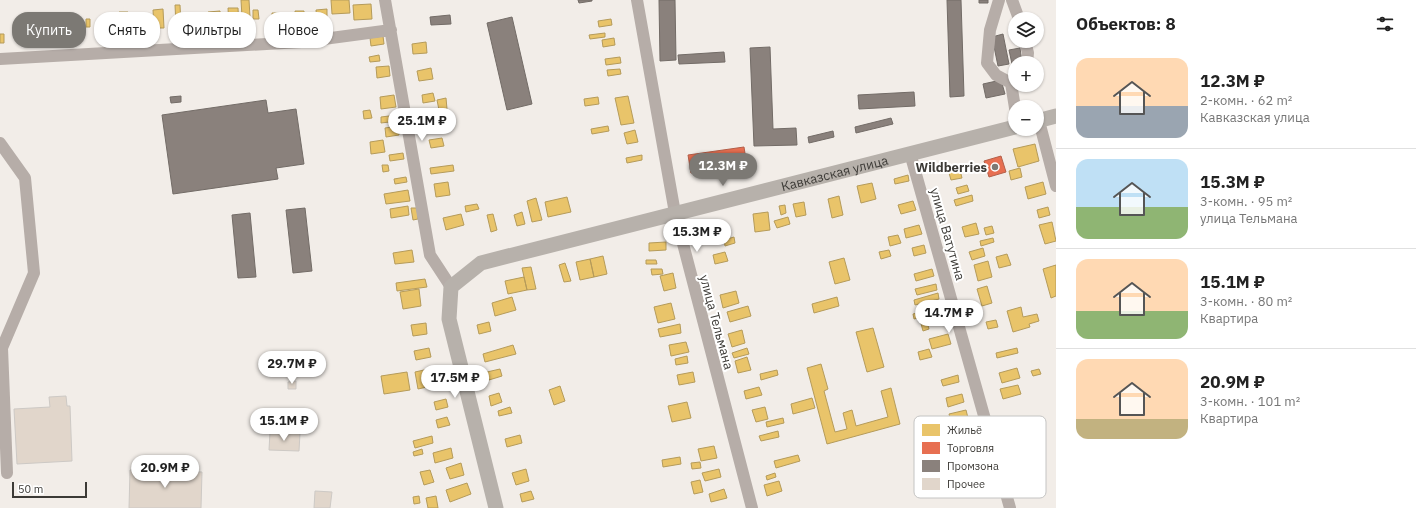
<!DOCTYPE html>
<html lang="ru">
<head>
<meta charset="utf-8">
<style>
  :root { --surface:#fff; --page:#f6f6f6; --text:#222; --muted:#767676; --line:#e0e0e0; --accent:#7c7974 }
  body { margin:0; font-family:"IBM Plex Sans",sans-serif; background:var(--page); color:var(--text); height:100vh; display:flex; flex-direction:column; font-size:15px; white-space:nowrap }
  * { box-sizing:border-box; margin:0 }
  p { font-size:13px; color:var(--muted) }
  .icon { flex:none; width:22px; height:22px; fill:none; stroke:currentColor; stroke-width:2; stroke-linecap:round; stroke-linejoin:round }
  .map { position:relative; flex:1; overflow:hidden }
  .sheet { display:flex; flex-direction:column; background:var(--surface); width:360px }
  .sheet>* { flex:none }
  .top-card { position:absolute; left:12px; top:12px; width:380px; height:36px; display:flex; gap:8px }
  .tools { position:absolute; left:1008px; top:12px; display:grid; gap:8px }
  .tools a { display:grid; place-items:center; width:36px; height:36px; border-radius:50%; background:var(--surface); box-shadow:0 1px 3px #0004; font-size:20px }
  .scale { position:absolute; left:12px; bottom:10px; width:75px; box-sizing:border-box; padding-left:4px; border:2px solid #3c3a36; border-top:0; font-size:11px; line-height:14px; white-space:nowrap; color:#3c3a36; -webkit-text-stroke:3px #fff; paint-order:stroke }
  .price { position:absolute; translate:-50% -34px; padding:0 9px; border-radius:14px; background:#fff; color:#222; font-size:13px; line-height:26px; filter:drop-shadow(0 1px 2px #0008) }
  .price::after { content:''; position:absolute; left:50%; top:24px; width:12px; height:9px; margin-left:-6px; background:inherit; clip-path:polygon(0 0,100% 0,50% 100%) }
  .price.current { background:var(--accent); color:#fff }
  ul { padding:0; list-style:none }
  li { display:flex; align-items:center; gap:12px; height:100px; padding:0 20px }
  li+li { border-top:1px solid var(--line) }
  li span { display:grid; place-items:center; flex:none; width:112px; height:80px; border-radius:12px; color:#555 }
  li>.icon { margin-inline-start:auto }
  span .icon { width:48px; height:48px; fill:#fffc; stroke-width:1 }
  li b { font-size:17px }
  h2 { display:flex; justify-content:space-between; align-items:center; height:48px; padding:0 20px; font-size:17px }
  .chip { padding:0 14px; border-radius:16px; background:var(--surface); box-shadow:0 1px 3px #0004; font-size:14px; line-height:36px }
  .chip.current { background:var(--accent); color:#fff }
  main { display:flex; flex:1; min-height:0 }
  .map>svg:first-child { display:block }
</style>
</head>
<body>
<main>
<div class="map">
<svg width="1056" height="508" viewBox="0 0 1056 508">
  <rect width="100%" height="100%" fill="#f2ede8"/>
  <path fill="#e9c46a" stroke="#b59b5a" d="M241 0H249L250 17H242Z
    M331 0H349L350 13 332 14Z
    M371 4 372 19 354 20 353 5Z
    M175 5H180L181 25H176Z
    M228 8H238L239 27 229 28Z
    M163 9 164 28H154L153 10Z
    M327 9V21L317 22 316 10Z
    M253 10H258L259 19H253Z
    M220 11 221 29H209L208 12Z
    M295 11H304V22H296Z
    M119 12H128L129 24H120Z
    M272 13H280V22L272 23Z
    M141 14 142 30 131 31 130 15Z
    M196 15 197 28H189L188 16Z
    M60 16H69L71 40H62Z
    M80 18 81 34H77L76 19Z
    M86 19H90V27H86Z
    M98 19H104L105 33H99Z
    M611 19 612 25 599 27 598 21Z
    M50 27H57V39L50 40Z
    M26 31H33V44H26Z
    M605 33V37L590 39 589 35Z
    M0 34H4V43H0Z
    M383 36 384 44 371 46 370 38Z
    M614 38 615 45 603 47 602 40Z
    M426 42 427 53 413 54 412 44Z
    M379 55 380 61 370 62 369 57Z
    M620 57 621 63 606 65 605 59Z
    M389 66 390 76 377 78 376 67Z
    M431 68 433 79 419 81 417 71Z
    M620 69 621 74 608 76 607 70Z
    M433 93 435 101 423 103 422 95Z
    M394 95 396 107 381 109 380 97Z
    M628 96 634 123 621 125 615 98Z
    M598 97 599 104 585 106 584 99Z
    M446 98 447 109 439 110 437 100Z
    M370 110 372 118 364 119 363 111Z
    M437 113 440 128 428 130 425 115Z
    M397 115 398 121 381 123V117Z
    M398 126 399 135 386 137 385 128Z
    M608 126 609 131 592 134 591 129Z
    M635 130 638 142 627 144 624 133Z
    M442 138 444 146 431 148 429 140Z
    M383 140 385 152 371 154 370 142Z
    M1035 144 1039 161 1018 167 1013 149Z
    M403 153 404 159 390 161 389 155Z
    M642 155V160L627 163 626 158Z
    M382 165H388L389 171 383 172Z
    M453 165 454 171 431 174 430 168Z
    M1020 168 1022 177 1011 180 1009 171Z
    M960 170 962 178 951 180 949 173Z
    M908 175 909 181 895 184 894 179Z
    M406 177 407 182 395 184 394 179Z
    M448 182 450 195 436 197 434 184Z
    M1043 182 1046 194 1028 199 1025 187Z
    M872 183 876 199 861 203 857 186Z
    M967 185 969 191 958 194 956 188Z
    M408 190 410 201 386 204 384 194Z
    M972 195 973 201 956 206 954 200Z
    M839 196 843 215 832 218 828 199Z
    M567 197 571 212 548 217 545 202Z
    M536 198 542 220 532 222 527 201Z
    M913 201 916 210 901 214 898 205Z
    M804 202 806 215 796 217 793 204Z
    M477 204 479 209 466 212 465 206Z
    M785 205 786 213 781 215 779 206Z
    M408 206 409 215 391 218 390 209Z
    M1048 207 1050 215 1039 218 1037 210Z
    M411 208H417L418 219 413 220Z
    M522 212 525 224 517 226 514 215Z
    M768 212 770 230 755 232 753 214Z
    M461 214 464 225 446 230 443 218Z
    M493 214 497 230 491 232 487 215Z
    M788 217 790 224 777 228 774 221Z
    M717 222 720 232 707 236 704 226Z
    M1052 222 1056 241 1045 244 1039 225Z
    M976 223 979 234 965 237 962 227Z
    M919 225 922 234 906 238 904 229Z
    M992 226 994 233 986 235 984 228Z
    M898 235 901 243 890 246 888 237Z
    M734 237 735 243 725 246 724 240Z
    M993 238 994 242 981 246 980 241Z
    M666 242V250L649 251V243Z
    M924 245 926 253 914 256 912 248Z
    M983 248 985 256 972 260 969 252Z
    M412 250 414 262 395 264 393 253Z
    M889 250 891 256 881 259 879 252Z
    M725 252 728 261 715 264 713 255Z
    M1007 254 1011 265 999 268 996 257Z
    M603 256 607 274 594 277 590 259Z
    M844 258 850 280 835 284 829 262Z
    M590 259 594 277 580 280 576 262Z
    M646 260H656L657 264H646Z
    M988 261 992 277 978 281 974 265Z
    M565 263 571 281 564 282 559 265Z
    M1056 265V296L1051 298 1043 269Z
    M531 267 536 289 527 290 522 268Z
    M651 269H662L663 274 652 275Z
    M932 269 934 276 916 281 914 274Z
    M673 273 676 288 664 291 660 276Z
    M524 277 527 290 508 294 505 281Z
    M425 279 427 287 397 291 396 283Z
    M936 284 937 290 917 295 915 289Z
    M987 286 992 303 982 306 977 289Z
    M419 289 421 306 403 309 400 292Z
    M736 291 739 303 723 308 720 295Z
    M938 293 939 299 915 305 914 300Z
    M512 297 516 310 495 316 492 303Z
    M837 297 839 306 814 313 812 304Z
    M671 303 675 319 658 323 654 307Z
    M748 306 751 316 730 322 727 312Z
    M1021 307 1023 317 1037 314 1039 321 1029 324 1030 327 1013 332 1007 311Z
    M924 311 925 316 914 319 913 314Z
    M943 314 944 321 932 325 930 318Z
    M926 318 929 329 923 331 920 320Z
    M996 320 998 327 988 329 986 322Z
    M489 322 491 331 479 334 477 325Z
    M426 323 427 334 413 336 411 325Z
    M680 324 681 333 660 337 658 329Z
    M873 328 884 367 867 372 856 332Z
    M742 330 745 343 732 347 728 334Z
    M948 334 951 344 932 349 929 339Z
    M686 342 689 352 671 356 669 345Z
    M513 345 516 354 485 362 483 354Z
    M429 348 431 357 416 360 414 351Z
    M747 348 749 354 734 358 732 353Z
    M1017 348 1018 353 997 358 996 353Z
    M929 349 932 357 920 360 918 352Z
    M687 356 688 363 676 365 675 359Z
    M747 357 751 370 738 373 735 361Z
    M821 364 828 389 824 391 835 432 847 429 843 413 852 410 856 426 888 417 881 391 891 388 900 424 827 444 807 368Z
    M443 366 446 383 436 385 433 368Z
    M433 368 436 385 418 389 415 372Z
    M1017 368 1020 378 1002 383 999 373Z
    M500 369 502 376 489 380 487 372Z
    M1039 369 1041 374 1033 376 1031 371Z
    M777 370 778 375 761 380 760 374Z
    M407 372 410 390 384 394 381 376Z
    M693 372 695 382 679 385 677 375Z
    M958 375 959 382 943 386 941 380Z
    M1018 385 1021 394 1003 399 1000 389Z
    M560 386 565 401 554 405 549 390Z
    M759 387 762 395 746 399 744 391Z
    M499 393 502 402 491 406 489 396Z
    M962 394 964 402 948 407 946 398Z
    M812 398 815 408 793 414 791 404Z
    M446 399 448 407 436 410 434 402Z
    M687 402 691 418 672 422 668 406Z
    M510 407 512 413 499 416 498 411Z
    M765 407 768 419 756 422 752 410Z
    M966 410 968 418 951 422 949 414Z
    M447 417 450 425 438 428 436 420Z
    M783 418 784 423 767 427 766 422Z
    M778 431 779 437 761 441 759 436Z
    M520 435 522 443 507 447 505 439Z
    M432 436 433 443 415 448 413 441Z
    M714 446 717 458 701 461 698 449Z
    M451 448 453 458 435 463 433 453Z
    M422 449 423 454 414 456 413 452Z
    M798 455 800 461 776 468 774 461Z
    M680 457 681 464 663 467 662 460Z
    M700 462 701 468 692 469 691 463Z
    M461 463 464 475 450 479 446 468Z
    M526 469 529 481 516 485 512 473Z
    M719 469 721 477 705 481 702 473Z
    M430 470 434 482 424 485 420 472Z
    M775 473 776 477 767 480 766 476Z
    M700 480 703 492 694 494 691 482Z
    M779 481 782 491 767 496 764 485Z
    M467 483 471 494 450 502 446 490Z
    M724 489 727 498 711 502 709 494Z
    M531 491 534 499 522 502 520 494Z
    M419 496 420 503 414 504 413 497Z
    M436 496 438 508H428L426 498Z"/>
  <path fill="#e76f51" stroke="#b45f49" d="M744 147 747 166 691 173 688 155Z
    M1001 156 1006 172 989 177 984 161Z"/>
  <path fill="#8a817c" stroke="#736c67" d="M578 0H592V1L579 3Z
    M659 0H675L676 60 660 61Z
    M947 0H961L964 96 950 97Z
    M979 0H988V3H979Z
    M450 15 451 24 431 25 430 17Z
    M512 17 532 104 507 110 487 23Z
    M1003 34 1009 64 998 66 992 37Z
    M770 47 773 129 796 128 797 145 754 146 750 48Z
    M1020 48 1022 62 1012 64 1009 50Z
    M724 52 725 62 679 64 678 55Z
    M1001 80 1005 94 986 98 983 84Z
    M914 92 915 106 859 109 858 95Z
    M181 96V102L171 103 170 97Z
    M266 100 268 113 296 109 304 164 276 168 278 179 173 194 162 115Z
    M891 118 893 124 856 133 855 127Z
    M833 131 834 137 809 143 808 137Z
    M305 208 312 271 293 273 286 210Z
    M250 213 256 277 238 278 232 215Z"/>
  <path fill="#e1d6cb" stroke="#cdc9c5" d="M296 381V389H288V382Z
    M66 396 67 406H70L72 461 17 464 14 409 50 407 49 397Z
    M270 432 300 433 299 451 269 450Z
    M130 470 202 472 201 508H129Z
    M315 491 332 492 330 508H314Z"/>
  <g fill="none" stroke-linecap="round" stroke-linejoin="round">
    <path stroke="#b6ada8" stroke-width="12" d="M385 0 430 255 451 287
      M637 0 675 213 752 508
      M999 0 990 30 987 63 996 75 1011 83 1015 108
      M1012 0 1019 19
      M1025 41 1028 53 1027 63
      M0 59 301 42 391 30
      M1039 121 1056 186
      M0 143 25 178 34 273 2 348 7 473
      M910 153 1010 508"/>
    <g stroke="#b7b1ab" stroke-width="15">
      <path d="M1037 121 1056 116"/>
      <path id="s1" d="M496 508 449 319 451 287 481 263 1015 127"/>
    </g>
  </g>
  <circle fill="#7c7974" stroke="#fff" stroke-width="1.5" cx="995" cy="167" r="4"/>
  <g text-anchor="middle" stroke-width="4" stroke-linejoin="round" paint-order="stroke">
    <g font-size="13" font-weight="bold" fill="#3c3a36" stroke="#fff" text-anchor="end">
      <text x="987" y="172">Wildberries</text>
    </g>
    <g font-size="13" fill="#3c3a36" stroke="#fff">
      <text dy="5" stroke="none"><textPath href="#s1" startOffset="630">Кавказская улица</textPath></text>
      <text transform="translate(948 234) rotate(74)" y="5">улица Ватутина</text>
      <text transform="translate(717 322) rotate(75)" y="5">улица Тельмана</text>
    </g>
  </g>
  <rect x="914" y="416" width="132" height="82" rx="6" fill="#fff" stroke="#c4c4c3" stroke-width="1"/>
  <rect x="922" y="424" width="18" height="12" fill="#e9c46a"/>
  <rect x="922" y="442" width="18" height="12" fill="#e76f51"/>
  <rect x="922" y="460" width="18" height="12" fill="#8a817c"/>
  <rect x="922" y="478" width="18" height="12" fill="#e1d6cb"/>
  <g font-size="11" fill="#3c3a36">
    <text x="947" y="434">Жильё</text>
    <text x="947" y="452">Торговля</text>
    <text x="947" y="470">Промзона</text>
    <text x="947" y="488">Прочее</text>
  </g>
</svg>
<div class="tools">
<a><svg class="icon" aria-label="layers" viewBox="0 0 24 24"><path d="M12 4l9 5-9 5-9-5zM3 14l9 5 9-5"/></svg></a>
<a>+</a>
<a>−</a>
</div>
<div class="scale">50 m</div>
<b class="price" style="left:422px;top:142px">25.1M ₽</b>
<b class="price current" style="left:723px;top:187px">12.3M ₽</b>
<b class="price" style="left:697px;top:253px">15.3M ₽</b>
<b class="price" style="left:949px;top:334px">14.7M ₽</b>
<b class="price" style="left:292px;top:385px">29.7M ₽</b>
<b class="price" style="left:455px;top:399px">17.5M ₽</b>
<b class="price" style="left:284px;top:442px">15.1M ₽</b>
<b class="price" style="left:165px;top:489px">20.9M ₽</b>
<div class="top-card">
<a class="chip current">Купить</a>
<a class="chip">Снять</a>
<a class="chip">Фильтры</a>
<a class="chip">Новое</a>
</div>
</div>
<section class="sheet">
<h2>Объектов: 8<svg class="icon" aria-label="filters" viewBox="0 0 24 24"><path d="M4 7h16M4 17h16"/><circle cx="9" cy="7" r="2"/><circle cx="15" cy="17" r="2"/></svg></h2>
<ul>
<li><span style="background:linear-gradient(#ffd9b3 60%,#9aa5b1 0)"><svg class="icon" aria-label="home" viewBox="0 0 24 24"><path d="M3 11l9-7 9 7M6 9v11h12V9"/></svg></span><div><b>12.3M ₽</b><p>2-комн. · 62 m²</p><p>Кавказская улица</p></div></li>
<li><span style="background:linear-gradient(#bfe0f5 60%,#8fb573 0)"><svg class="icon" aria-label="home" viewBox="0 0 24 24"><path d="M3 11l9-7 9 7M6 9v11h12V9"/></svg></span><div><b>15.3M ₽</b><p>3-комн. · 95 m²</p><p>улица Тельмана</p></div></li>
<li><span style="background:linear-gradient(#ffd9b3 65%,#8fb573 0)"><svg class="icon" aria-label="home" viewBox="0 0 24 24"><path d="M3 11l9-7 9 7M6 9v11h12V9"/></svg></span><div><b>15.1M ₽</b><p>3-комн. · 80 m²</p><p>Квартира</p></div></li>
<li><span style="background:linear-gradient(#ffd9b3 75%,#c2b280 0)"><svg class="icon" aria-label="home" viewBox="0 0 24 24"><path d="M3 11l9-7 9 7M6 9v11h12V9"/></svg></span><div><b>20.9M ₽</b><p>3-комн. · 101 m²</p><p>Квартира</p></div></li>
</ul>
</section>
</main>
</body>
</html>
